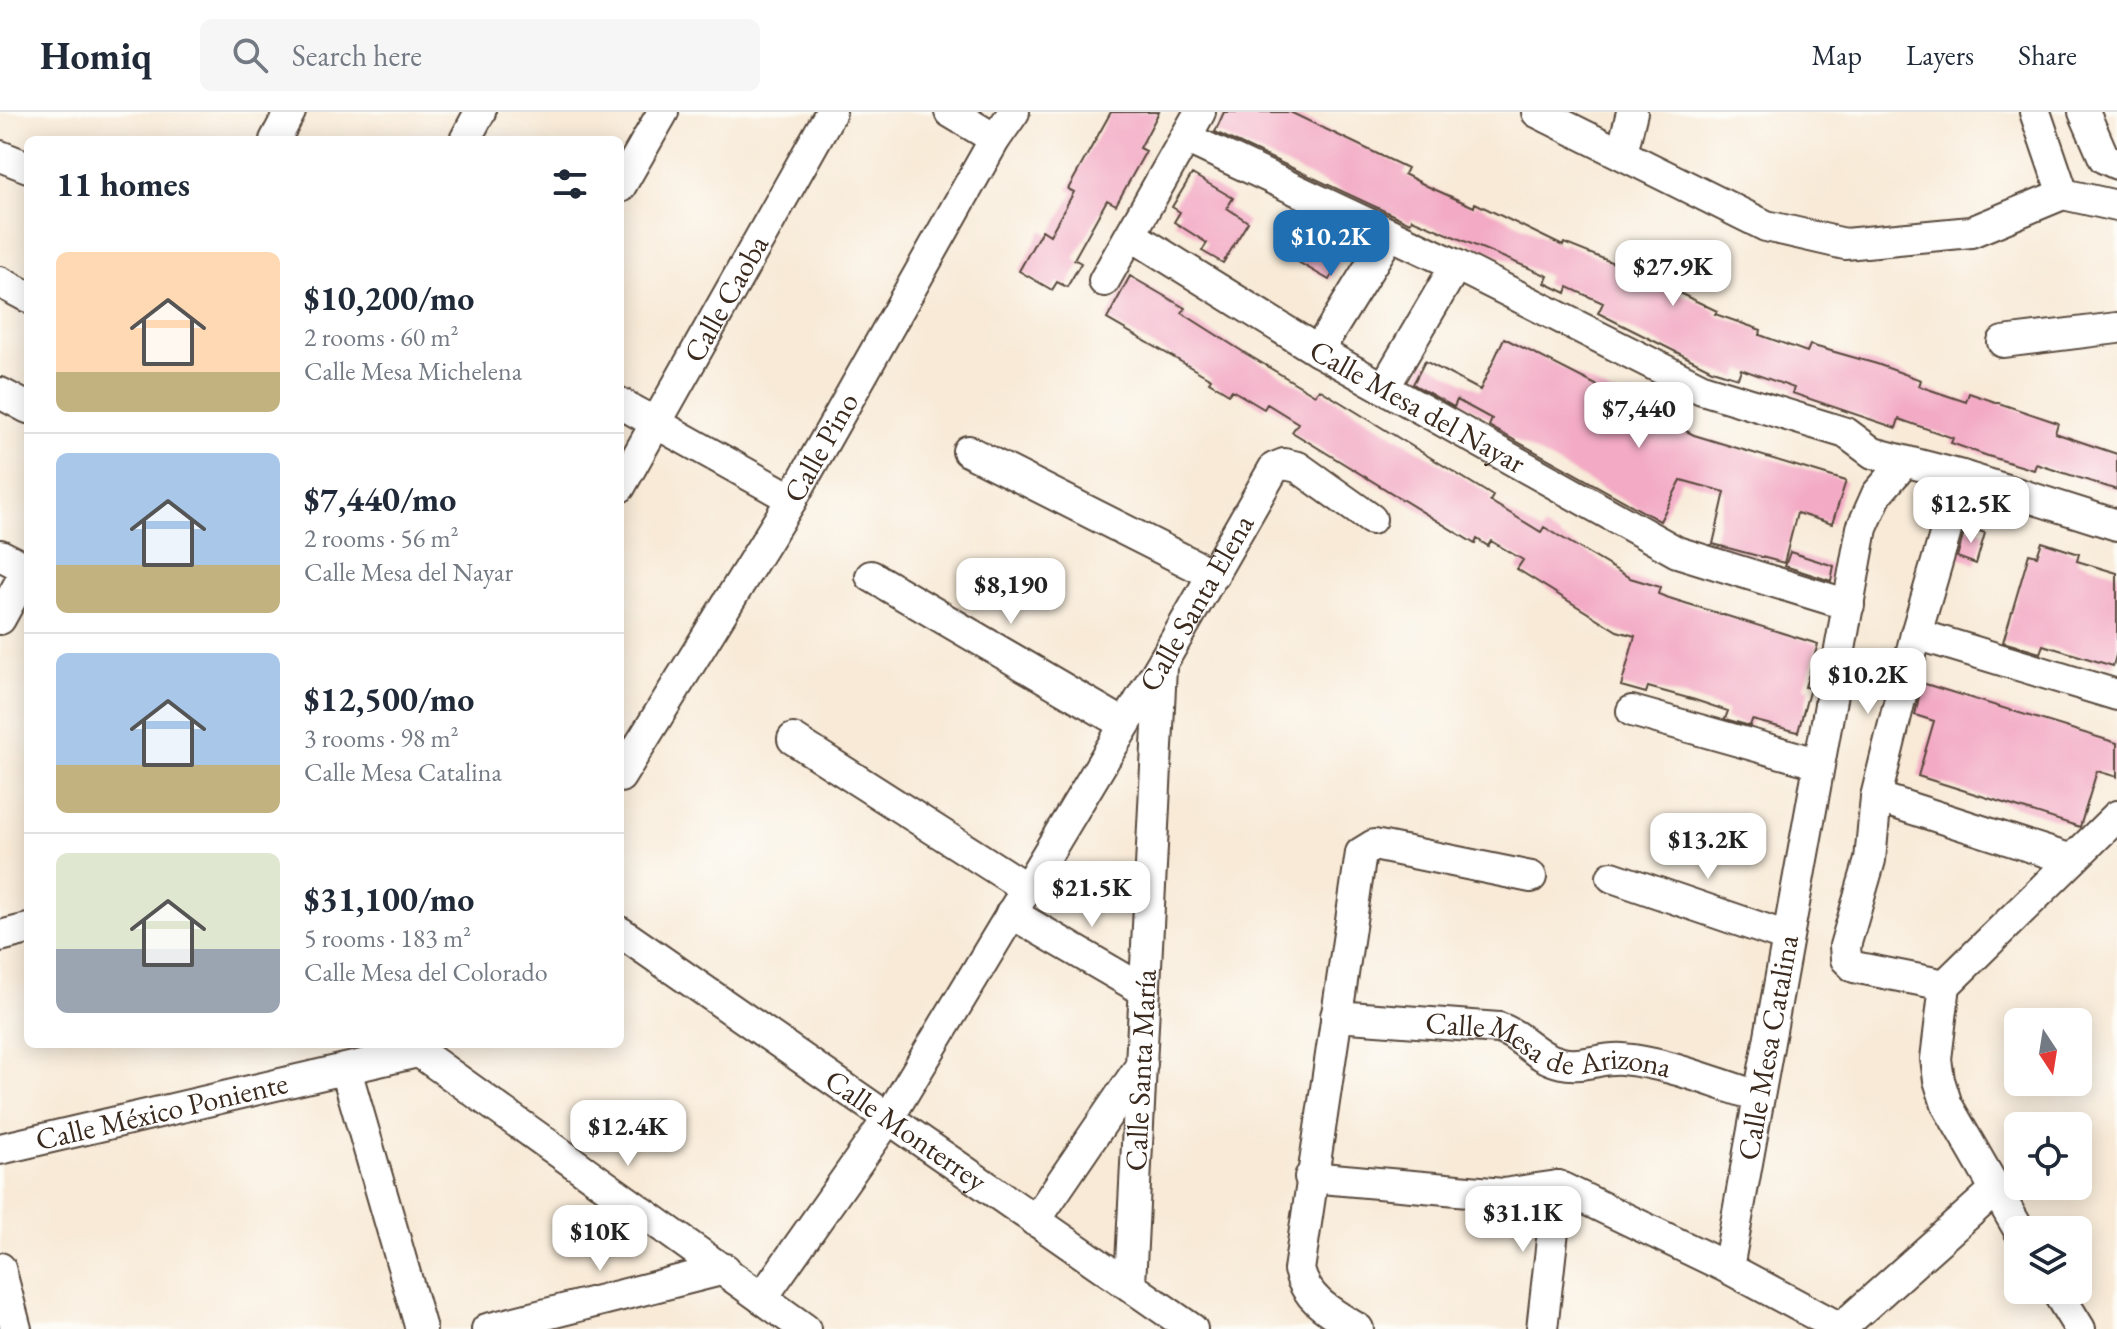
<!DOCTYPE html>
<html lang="en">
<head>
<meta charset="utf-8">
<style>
  :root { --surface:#fff; --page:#f6f6f7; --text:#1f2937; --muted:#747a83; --line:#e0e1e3; --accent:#1f6fb2 }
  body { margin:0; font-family:"EB Garamond",serif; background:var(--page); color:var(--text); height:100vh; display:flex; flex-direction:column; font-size:30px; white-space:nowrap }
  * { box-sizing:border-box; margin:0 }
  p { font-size:26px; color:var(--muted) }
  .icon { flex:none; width:44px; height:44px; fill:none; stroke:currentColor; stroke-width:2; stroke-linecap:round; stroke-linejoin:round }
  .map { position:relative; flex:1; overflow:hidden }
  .details { position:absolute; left:24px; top:24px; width:600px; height:912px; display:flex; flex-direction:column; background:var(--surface); border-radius:12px; box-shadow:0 4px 20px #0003 }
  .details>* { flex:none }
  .needle { width:52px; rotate:168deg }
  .fabs { position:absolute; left:2004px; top:896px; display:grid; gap:16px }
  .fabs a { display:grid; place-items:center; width:88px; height:88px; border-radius:12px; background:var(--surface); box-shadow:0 4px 20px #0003; font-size:40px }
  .price { position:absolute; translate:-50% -68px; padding:0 18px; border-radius:16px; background:#fff; color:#222; font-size:26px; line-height:52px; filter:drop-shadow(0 2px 4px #0008) }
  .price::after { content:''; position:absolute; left:50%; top:48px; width:24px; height:18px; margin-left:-12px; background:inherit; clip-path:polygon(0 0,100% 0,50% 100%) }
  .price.current { background:var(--accent); color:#fff }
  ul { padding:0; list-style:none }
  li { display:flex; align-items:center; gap:24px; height:200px; padding:0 32px }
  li+li { border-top:2px solid var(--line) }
  li span { display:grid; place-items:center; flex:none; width:224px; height:160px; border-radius:12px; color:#555 }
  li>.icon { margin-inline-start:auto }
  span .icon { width:96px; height:96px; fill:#fffc; stroke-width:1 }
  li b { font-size:34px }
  h2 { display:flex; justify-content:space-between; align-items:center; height:96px; padding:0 32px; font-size:34px }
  header { display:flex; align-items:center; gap:48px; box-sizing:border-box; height:112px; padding:0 40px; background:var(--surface); border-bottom:2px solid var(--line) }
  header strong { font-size:38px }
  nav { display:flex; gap:44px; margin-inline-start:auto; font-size:28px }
  .search { width:560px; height:72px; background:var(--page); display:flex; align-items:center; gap:20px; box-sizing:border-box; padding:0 28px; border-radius:12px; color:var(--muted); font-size:30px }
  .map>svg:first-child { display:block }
</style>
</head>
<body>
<header>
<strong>Homiq</strong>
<div class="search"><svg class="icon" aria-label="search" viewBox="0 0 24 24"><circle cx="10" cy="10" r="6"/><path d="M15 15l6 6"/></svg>Search here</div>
<nav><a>Map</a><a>Layers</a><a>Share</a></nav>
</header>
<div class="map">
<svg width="2117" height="1217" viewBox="0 0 2117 1217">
  <rect width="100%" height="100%" fill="#fdfcf7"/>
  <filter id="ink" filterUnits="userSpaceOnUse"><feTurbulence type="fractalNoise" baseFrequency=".0125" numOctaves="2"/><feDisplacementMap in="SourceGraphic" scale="16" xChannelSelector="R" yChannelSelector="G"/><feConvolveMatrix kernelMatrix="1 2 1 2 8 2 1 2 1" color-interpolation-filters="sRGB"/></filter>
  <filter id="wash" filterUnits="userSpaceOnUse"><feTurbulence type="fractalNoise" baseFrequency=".006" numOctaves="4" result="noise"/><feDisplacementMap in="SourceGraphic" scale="32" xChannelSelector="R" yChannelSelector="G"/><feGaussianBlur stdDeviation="1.8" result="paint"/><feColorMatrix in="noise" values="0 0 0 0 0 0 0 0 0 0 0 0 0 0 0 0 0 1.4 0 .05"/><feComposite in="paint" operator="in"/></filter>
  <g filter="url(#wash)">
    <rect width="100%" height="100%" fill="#f8ead7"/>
    <g id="blocks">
      <path fill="#f3aac5" d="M1111 0H1159L1140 36 1146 39 1116 93 1107 88 1074 147 1081 151 1067 175 1057 170 1052 178 1019 159 1042 118 1050 123 1074 80 1068 77Z
        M1224 0H1290L1407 56 1404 62 1427 74 1474 95 1475 91 1563 134 1564 131 1631 158 1717 199 1715 202 1761 218 1760 223 1807 240 1810 233 1877 252 1921 268 1919 274 1966 290 1969 281 2058 311 2055 321 2117 342V378L2036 352 2034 358 1988 344 1951 331 1953 326 1899 307 1896 316 1792 281 1794 276 1741 257 1738 266 1712 258 1598 201 1603 191 1568 175 1566 181 1545 171 1548 164 1412 107 1410 111 1215 20Z
        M1192 62 1233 86 1227 96 1248 110 1223 151 1202 139 1207 131 1174 110 1180 100 1172 95Z
        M1304 112 1348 137 1329 168 1286 143Z
        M1130 164 1185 196 1182 201 1245 241 1315 283 1319 277 1493 384 1490 389 1541 420 1544 415 1630 466 1660 475 1658 482 1669 486 1818 532 1805 575 1810 576 1798 620 1752 608 1750 614 1725 607 1728 599 1695 588 1648 575 1646 581 1621 574 1635 524 1617 519 1517 457 1523 448 1491 429 1488 434 1477 427 1475 432 1292 320 1298 311 1267 292 1264 297 1232 278 1229 282 1209 270 1211 267 1107 207Z
        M1504 226 1694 323 1846 369 1832 412 1797 401 1784 451 1713 432 1725 380 1681 368 1660 409 1489 314 1492 307 1457 288 1454 295 1413 272 1425 249 1480 278Z
        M1966 414 1985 421 1976 452 1957 445Z
        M2042 430 2079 442 2077 449 2117 461V540L2113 554 2043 533 2040 541 2003 530 2029 442 2037 444Z
        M1790 440 1834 454 1831 469 1785 454Z
        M1922 571 2117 631V665L2097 659 2080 715 1918 664 1934 609 1915 603Z"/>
    </g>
  </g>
  <g filter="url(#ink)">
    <use href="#blocks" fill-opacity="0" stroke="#57473a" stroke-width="2"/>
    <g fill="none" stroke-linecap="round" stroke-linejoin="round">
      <defs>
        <g id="minor">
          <path d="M950 0 995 27"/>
          <path d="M1537 0 1766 114 1845 132 1971 120 2063 82"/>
          <path d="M2035 0 2063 82"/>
          <path d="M2084 0 2104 46 2117 52"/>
          <path d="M1186 26 1456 153 1702 277 1846 321 1873 341 1962 364 2117 413"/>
          <path d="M275 28 290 0"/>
          <path d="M465 28 480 0"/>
          <path d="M1622 41 1632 0"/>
          <path d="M0 44 28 55"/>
          <path d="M620 75 663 0"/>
          <path d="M2063 82 2117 94"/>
          <path id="s1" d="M1131 123 1318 239 1677 440 1849 493"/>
          <path d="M1104 169 1200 0"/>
          <path d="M0 170 28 185"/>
          <path d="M2003 230 2117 216"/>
          <path d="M1318 239 1390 122"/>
          <path d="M1384 276 1456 153"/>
          <path d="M0 281 28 296"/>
          <path d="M620 291 792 387"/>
          <path d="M968 339 1214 463"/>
          <path id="s2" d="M620 375 831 0"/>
          <path d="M0 443 28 457"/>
          <path d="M871 464 1124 612"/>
          <path d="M0 507 28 456"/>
          <path d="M1916 522 2117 583"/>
          <path d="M1632 599 1817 651"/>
          <path d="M793 627 1026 776"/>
          <path id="s3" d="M620 665 792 387 995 27 1014 0"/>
          <path d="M1876 685 2072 748"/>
          <path d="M1612 765 1787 825"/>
          <path d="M1011 801 1145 879"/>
          <path id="s4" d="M620 820 1192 1217"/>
          <path d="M0 824 28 817"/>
          <path d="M1945 873 1854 855 1846 847 1845 834 1870 748 1876 685 1916 522 1962 364"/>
          <path id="s5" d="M1336 904 1499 916C1522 923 1536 946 1562 951 1583 956 1602 945 1622 947 1669 951 1714 971 1758 984"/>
          <path d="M408 932 805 1217"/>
          <path d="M346 958 421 1217"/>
          <path id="s6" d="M0 1037 418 940"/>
          <path d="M1310 1065 1503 1082 1558 1074 1728 1156 1842 1217"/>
          <path d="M1035 1109 1142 952"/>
          <path d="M2019 1118 1947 993 1939 968 1936 947 1945 873 2117 704"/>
          <path d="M0 1156 16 1217"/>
          <path id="s7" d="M1728 1156 1862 416 1877 382 1904 351"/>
          <path id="s8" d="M1130 1172 1161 555"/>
          <path d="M2056 1178 2080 1217"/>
          <path id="s9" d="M762 1186 888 1007 1161 553 1274 356 1284 352 1298 355 1371 407"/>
          <path d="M1841 1216 1994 1079"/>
          <path d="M487 1217 725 1157"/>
          <path d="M1358 1217C1332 1201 1307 1189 1299 1158L1361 741 1374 733 1531 765"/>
          <path d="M1542 1217 1558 1074"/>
        </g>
      </defs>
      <use href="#minor" stroke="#57473a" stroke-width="34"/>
      <use href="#minor" stroke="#fff" stroke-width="30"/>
    </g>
  </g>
  <g text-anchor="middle" stroke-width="6" stroke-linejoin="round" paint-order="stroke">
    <g font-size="30" fill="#3b2a1e" stroke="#fdfcf7">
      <text dy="10" stroke="none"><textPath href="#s2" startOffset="216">Calle Caoba</textPath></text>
      <text dy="10" stroke="none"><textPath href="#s1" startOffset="334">Calle Mesa del Nayar</textPath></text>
      <text dy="10" stroke="none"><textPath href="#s3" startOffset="386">Calle Pino</textPath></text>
      <text dy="10" stroke="none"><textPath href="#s9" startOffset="820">Calle Santa Elena</textPath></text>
      <text dy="10" stroke="none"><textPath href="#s5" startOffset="218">Calle Mesa de Arizona</textPath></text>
      <text dy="10" stroke="none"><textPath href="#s7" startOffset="224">Calle Mesa Catalina</textPath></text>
      <text dy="10" stroke="none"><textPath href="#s8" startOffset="214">Calle Santa María</textPath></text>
      <text dy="10" stroke="none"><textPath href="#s6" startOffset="166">Calle México Poniente</textPath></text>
      <text dy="10" stroke="none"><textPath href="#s4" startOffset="348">Calle Monterrey</textPath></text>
    </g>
  </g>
</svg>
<div class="fabs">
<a><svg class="needle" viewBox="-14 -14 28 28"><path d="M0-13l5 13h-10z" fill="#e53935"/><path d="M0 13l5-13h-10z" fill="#747a83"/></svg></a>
<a><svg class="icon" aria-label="locate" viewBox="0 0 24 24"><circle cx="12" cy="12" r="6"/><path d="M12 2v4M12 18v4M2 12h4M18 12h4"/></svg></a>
<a><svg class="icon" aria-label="layers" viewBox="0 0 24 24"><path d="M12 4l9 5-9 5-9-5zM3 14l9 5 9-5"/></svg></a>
</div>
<b class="price current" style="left:1331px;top:166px">$10.2K</b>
<b class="price" style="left:1673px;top:196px">$27.9K</b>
<b class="price" style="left:1639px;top:338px">$7,440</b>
<b class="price" style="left:1971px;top:433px">$12.5K</b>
<b class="price" style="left:1011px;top:514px">$8,190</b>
<b class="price" style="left:1868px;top:604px">$10.2K</b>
<b class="price" style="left:1708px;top:769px">$13.2K</b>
<b class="price" style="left:1092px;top:817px">$21.5K</b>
<b class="price" style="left:628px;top:1056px">$12.4K</b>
<b class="price" style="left:1523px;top:1142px">$31.1K</b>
<b class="price" style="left:600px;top:1161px">$10K</b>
<section class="details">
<h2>11 homes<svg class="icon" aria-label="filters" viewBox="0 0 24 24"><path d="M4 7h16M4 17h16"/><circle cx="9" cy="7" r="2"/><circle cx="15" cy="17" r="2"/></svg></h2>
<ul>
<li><span style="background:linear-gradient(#ffd9b3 75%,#c2b280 0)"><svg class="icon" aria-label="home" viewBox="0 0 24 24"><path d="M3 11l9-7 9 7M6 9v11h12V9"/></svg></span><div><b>$10,200/mo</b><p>2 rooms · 60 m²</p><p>Calle Mesa Michelena</p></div></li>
<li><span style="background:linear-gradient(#a9c7e8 70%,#c2b280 0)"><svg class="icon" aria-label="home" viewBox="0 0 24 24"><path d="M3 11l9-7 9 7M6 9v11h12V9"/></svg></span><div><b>$7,440/mo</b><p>2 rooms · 56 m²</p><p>Calle Mesa del Nayar</p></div></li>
<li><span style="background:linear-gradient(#a9c7e8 70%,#c2b280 0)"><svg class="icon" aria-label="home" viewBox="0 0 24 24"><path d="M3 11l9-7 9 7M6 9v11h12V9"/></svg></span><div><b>$12,500/mo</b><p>3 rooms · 98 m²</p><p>Calle Mesa Catalina</p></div></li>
<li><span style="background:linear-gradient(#dfe7d0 60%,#9aa5b1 0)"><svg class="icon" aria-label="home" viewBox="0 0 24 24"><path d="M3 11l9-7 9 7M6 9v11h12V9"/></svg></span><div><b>$31,100/mo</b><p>5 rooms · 183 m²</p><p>Calle Mesa del Colorado</p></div></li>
</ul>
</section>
</div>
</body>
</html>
